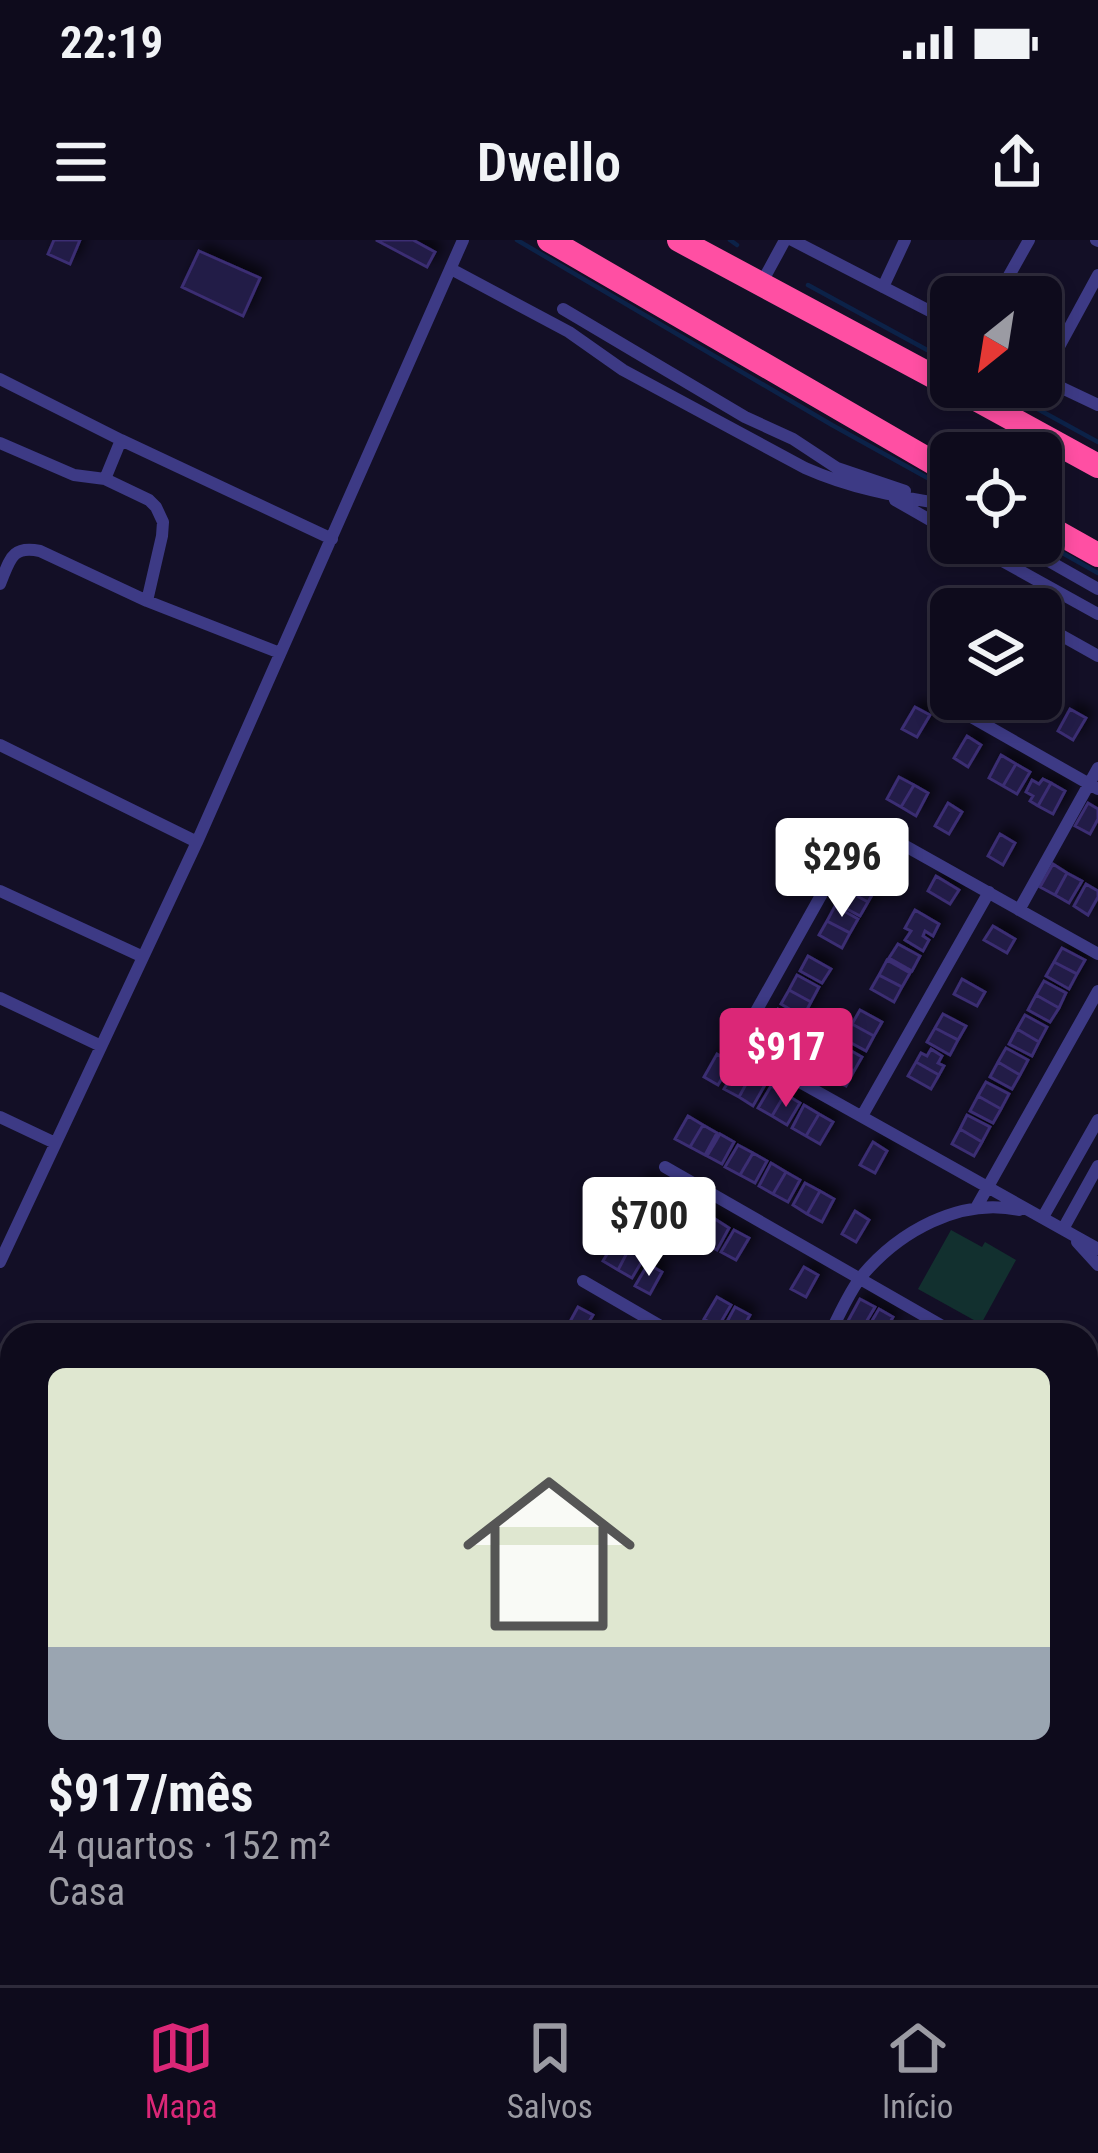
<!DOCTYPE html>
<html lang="pt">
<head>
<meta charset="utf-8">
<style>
  :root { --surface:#0e0b1c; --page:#1c1929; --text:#f1f3f6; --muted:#9b9ba3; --line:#2e2b3b; --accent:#db2777 }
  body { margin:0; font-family:"Roboto Condensed",sans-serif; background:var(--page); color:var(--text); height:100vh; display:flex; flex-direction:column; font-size:45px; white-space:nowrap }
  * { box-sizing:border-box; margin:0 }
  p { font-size:39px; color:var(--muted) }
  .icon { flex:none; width:66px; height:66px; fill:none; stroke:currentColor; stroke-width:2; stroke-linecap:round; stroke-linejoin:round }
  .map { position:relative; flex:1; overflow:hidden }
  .details { position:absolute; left:0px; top:1083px; width:1098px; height:663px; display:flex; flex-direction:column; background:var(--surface); border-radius:36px 36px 0 0; box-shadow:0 6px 18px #0003,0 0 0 3px var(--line) }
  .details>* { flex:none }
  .needle { width:78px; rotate:210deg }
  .controls { position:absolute; left:930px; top:36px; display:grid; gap:24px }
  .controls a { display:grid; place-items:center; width:132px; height:132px; border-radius:18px; background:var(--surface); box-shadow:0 6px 18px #0003,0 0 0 3px var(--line); font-size:60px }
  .price { position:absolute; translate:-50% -102px; padding:0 27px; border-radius:12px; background:#fff; color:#222; font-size:39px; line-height:78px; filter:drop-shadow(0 3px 6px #0008) }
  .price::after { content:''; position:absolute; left:50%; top:72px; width:36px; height:27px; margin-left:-18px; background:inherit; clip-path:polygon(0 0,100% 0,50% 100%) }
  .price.selected { background:var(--accent); color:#fff }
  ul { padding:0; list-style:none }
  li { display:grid; align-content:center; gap:24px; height:636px; padding:0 48px }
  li+li { border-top:3px solid var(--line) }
  li span { display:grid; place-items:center; height:372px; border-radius:18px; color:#555 }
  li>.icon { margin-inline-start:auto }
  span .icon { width:216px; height:216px; fill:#fffc; stroke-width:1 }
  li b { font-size:51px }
  .status { display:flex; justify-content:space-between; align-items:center; height:84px; padding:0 60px; background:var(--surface); direction:ltr }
  .status svg { height:33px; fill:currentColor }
  header { display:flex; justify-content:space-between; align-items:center; height:156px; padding:0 48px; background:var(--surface); font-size:54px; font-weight:600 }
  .menu { display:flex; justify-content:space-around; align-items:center; height:168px; border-top:3px solid var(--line); background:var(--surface); font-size:33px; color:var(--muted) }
  .menu a { display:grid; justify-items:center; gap:6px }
  .menu .selected { color:var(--accent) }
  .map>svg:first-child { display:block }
</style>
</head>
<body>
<div class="status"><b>22:19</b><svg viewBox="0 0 49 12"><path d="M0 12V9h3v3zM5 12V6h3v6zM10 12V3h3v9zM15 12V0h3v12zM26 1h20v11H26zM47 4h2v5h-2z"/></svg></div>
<header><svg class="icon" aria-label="menu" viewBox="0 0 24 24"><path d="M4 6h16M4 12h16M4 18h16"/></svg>Dwello<svg class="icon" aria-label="share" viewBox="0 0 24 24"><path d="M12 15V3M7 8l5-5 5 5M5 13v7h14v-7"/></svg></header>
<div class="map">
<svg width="1098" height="1745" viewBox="0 0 1098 1745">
  <defs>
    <filter id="shadow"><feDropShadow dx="7" dy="-7" stdDeviation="6" flood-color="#0009"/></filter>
  </defs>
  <rect width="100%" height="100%" fill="#130f26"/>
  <path fill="#12302f" d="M951 990 982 1007 985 1002 1016 1020 981 1084 918 1049Z"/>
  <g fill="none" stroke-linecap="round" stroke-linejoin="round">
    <path stroke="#0c2248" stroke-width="4.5" d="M517 0 832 185 951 251
      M730 0 737 5
      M808 45 951 123
      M1023 161 1098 202
      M1041 301 1098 333"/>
  </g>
  <path fill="#241b47" stroke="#3b2d73" stroke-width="3" filter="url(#shadow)" d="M54 0H80L70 24 48 14Z
    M376 0H413L435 12 427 27Z
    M199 11 260 38 243 76 182 47Z
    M915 467 930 475 917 497 902 489Z
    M1070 469 1086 478 1073 500 1058 491Z
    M967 496 981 505 968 527 954 518Z
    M1001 515 1016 524 1003 546 989 538Z
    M1016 524 1030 532 1017 554 1003 546Z
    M899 537 914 545 901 567 887 559Z
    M1043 539 1051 543 1038 566 1030 561 1033 556 1026 552 1032 540 1039 544Z
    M1051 543 1065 551 1053 574 1038 566Z
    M914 545 928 553 916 576 901 567Z
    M948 563 962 572 949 594 935 586Z
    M1088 563 1098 569V579L1090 594 1075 586Z
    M1000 594 1015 603 1003 625 988 616Z
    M865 615 888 628 879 642 857 629Z
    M1053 624 1067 633 1055 655 1040 647Z
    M1067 633 1082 641 1069 663 1055 655Z
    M854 635 876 648 868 662 846 650Z
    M936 636 959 650 950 664 928 651Z
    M1086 644 1098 651V657L1088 675 1074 666Z
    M846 650 868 662 860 676 838 664Z
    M835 666 858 679 850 693 827 681Z
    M915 670 939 684 933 696 925 691 923 696 929 700 923 711 905 700 911 691 905 688Z
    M827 681 850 693 842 708 819 695Z
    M993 686 1015 699 1007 713 984 700Z
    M898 704 920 716 912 731 889 718Z
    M1062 708 1085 720 1077 734 1054 722Z
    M808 716 831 729 822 743 800 731Z
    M887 720 910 733 902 747 879 735Z
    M1054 722 1077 734 1069 749 1046 736Z
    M797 735 819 747 811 762 789 750Z
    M879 735 902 747 894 762 871 749Z
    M962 739 985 752 977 766 954 754Z
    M1044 741 1066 753 1059 768 1036 755Z
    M789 750 811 762 803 777 781 764Z
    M1036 755 1059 768 1050 782 1028 770Z
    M778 769 801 781 793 796 771 783Z
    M860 770 882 782 874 796 852 784Z
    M943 774 966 786 958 800 935 788Z
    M1025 775 1047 787 1039 802 1017 789Z
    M771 783 793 796 785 810 763 798Z
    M852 784 874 796 866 811 844 799Z
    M935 788 958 800 950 815 927 802Z
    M1017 789 1039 802 1032 816 1009 804Z
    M839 804 862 817 854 831 831 819Z
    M1006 808 1028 820 1020 835 998 822Z
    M931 809 942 816 938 823 944 826 939 835 916 822 921 813 927 816Z
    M717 814 731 823 718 845 704 837Z
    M831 819 854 831 846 846 823 833Z
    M916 822 939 835 931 849 908 836Z
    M998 822 1020 835 1012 849 990 837Z
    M737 827 751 835 739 857 724 849Z
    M751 835 766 843 753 866 739 857Z
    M986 842 1009 854 1001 869 978 856Z
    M771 846 785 854 772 876 758 868Z
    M785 854 800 863 787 885 772 876Z
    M978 856 1001 869 993 883 970 871Z
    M804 865 819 874 806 896 792 888Z
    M819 874 833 882 820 904 806 896Z
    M967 875 990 887 982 902 960 889Z
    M688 876 703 885 690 907 675 899Z
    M703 885 717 893 705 915 690 907Z
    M960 889 982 902 974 916 952 904Z
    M720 894 734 902 722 924 707 916Z
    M873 902 887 911 875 933 860 925Z
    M738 905 753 913 740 935 725 927Z
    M753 913 767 921 755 943 740 935Z
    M771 923 786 932 773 954 759 946Z
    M786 932 800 940 788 962 773 954Z
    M644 940 659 948 646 970 632 962Z
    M805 943 820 951 807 974 793 965Z
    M820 951 834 959 822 982 807 974Z
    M666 953 680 961 667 983 653 975Z
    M680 961 695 969 682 992 667 983Z
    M700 971 715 979 702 1002 688 993Z
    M855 971 869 980 856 1002 842 994Z
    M715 979 729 988 717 1010 702 1002Z
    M734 990 749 998 736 1020 721 1012Z
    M616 999 630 1007 618 1030 603 1021Z
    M630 1007 645 1016 632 1038 618 1030Z
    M648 1024 662 1032 650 1054 635 1046Z
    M804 1027 818 1035 806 1057 791 1049Z
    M717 1057 731 1065 718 1087 704 1079Z
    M860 1059 875 1067 862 1089 848 1081Z
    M578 1067 593 1075 581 1095 566 1089Z
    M735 1067 750 1075 739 1095 723 1089Z
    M879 1069 893 1077 883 1095H872L866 1091Z"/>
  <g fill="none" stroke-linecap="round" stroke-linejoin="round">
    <path stroke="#3d3a85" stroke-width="12" d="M792 0 951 82
      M1096 0 1098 1
      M451 29 569 92 623 130 805 228C850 248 894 256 943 264
      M761 44 785 0
      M883 47 905 0
      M997 57 1029 0
      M563 69 745 177 793 199 837 228 905 251
      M1041 138 1098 165
      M1042 138 1098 35
      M0 139 121 200 332 299
      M984 164 993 147
      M0 203 74 235 105 239 149 260 156 267 163 282 162 296 147 361
      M105 239 121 200
      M895 260 951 292
      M970 303 1098 374
      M1017 303 1098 349
      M0 344C10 320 11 305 40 311L147 361 280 413
      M990 356 1013 369
      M1041 384 1098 416
      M938 458 1098 549
      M0 505 197 602
      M0 651 141 716
      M1019 670 1098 528
      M1098 714 884 594 872 589 863 590 852 600 740 800 746 810 757 818 1098 1009
      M0 758 101 806
      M862 876 989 652
      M0 877 55 903
      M665 927 958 1095
      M976 968 1098 751
      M1043 977 1098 880
      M1063 989 1098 926
      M1077 1002 1098 1025
      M0 1022 197 602 463 0
      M583 1041 676 1095
      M829 1095C839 1076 848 1054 861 1037 898 992 960 957 1019 970
      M1086 1168 1098 1175
      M1086 1208 1098 1186
      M1086 1329 1098 1336
      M1086 1494 1098 1501
      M1086 1659 1098 1665
      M502 1734 521 1745
      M933 1734 952 1745
      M0 1736 22 1745
      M203 1745 209 1734
      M368 1745 374 1734
      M536 1745 542 1734
      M711 1745 718 1734
      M887 1745 894 1734"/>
    <path stroke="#ff4fa3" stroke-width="24" d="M549 0 951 233
      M679 0 951 146
      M954 147 1098 226
      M1041 283 1098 315"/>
  </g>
</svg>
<div class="controls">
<a><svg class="needle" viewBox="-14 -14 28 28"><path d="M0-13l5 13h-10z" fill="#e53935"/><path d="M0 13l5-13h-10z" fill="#9b9ba3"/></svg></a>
<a><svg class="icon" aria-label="locate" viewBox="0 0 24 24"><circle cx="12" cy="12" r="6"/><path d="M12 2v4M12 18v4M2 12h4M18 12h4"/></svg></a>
<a><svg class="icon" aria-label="layers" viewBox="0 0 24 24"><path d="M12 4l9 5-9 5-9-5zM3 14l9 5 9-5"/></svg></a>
</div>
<b class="price" style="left:842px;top:680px">$296</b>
<b class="price selected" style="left:786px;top:870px">$917</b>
<b class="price" style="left:649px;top:1039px">$700</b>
<section class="details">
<ul>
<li><span style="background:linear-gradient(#dfe7d0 75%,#9aa5b1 0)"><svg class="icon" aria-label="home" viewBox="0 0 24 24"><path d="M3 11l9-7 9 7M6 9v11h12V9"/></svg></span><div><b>$917/mês</b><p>4 quartos · 152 m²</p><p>Casa</p></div></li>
</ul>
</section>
</div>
<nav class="menu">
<a class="selected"><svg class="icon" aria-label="map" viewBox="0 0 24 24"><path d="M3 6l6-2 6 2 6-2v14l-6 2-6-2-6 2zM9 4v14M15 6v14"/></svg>Mapa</a>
<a><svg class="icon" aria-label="saved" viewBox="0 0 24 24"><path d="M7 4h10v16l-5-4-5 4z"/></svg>Salvos</a>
<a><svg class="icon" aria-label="home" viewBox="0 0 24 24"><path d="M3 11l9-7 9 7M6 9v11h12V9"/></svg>Início</a>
</nav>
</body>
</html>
